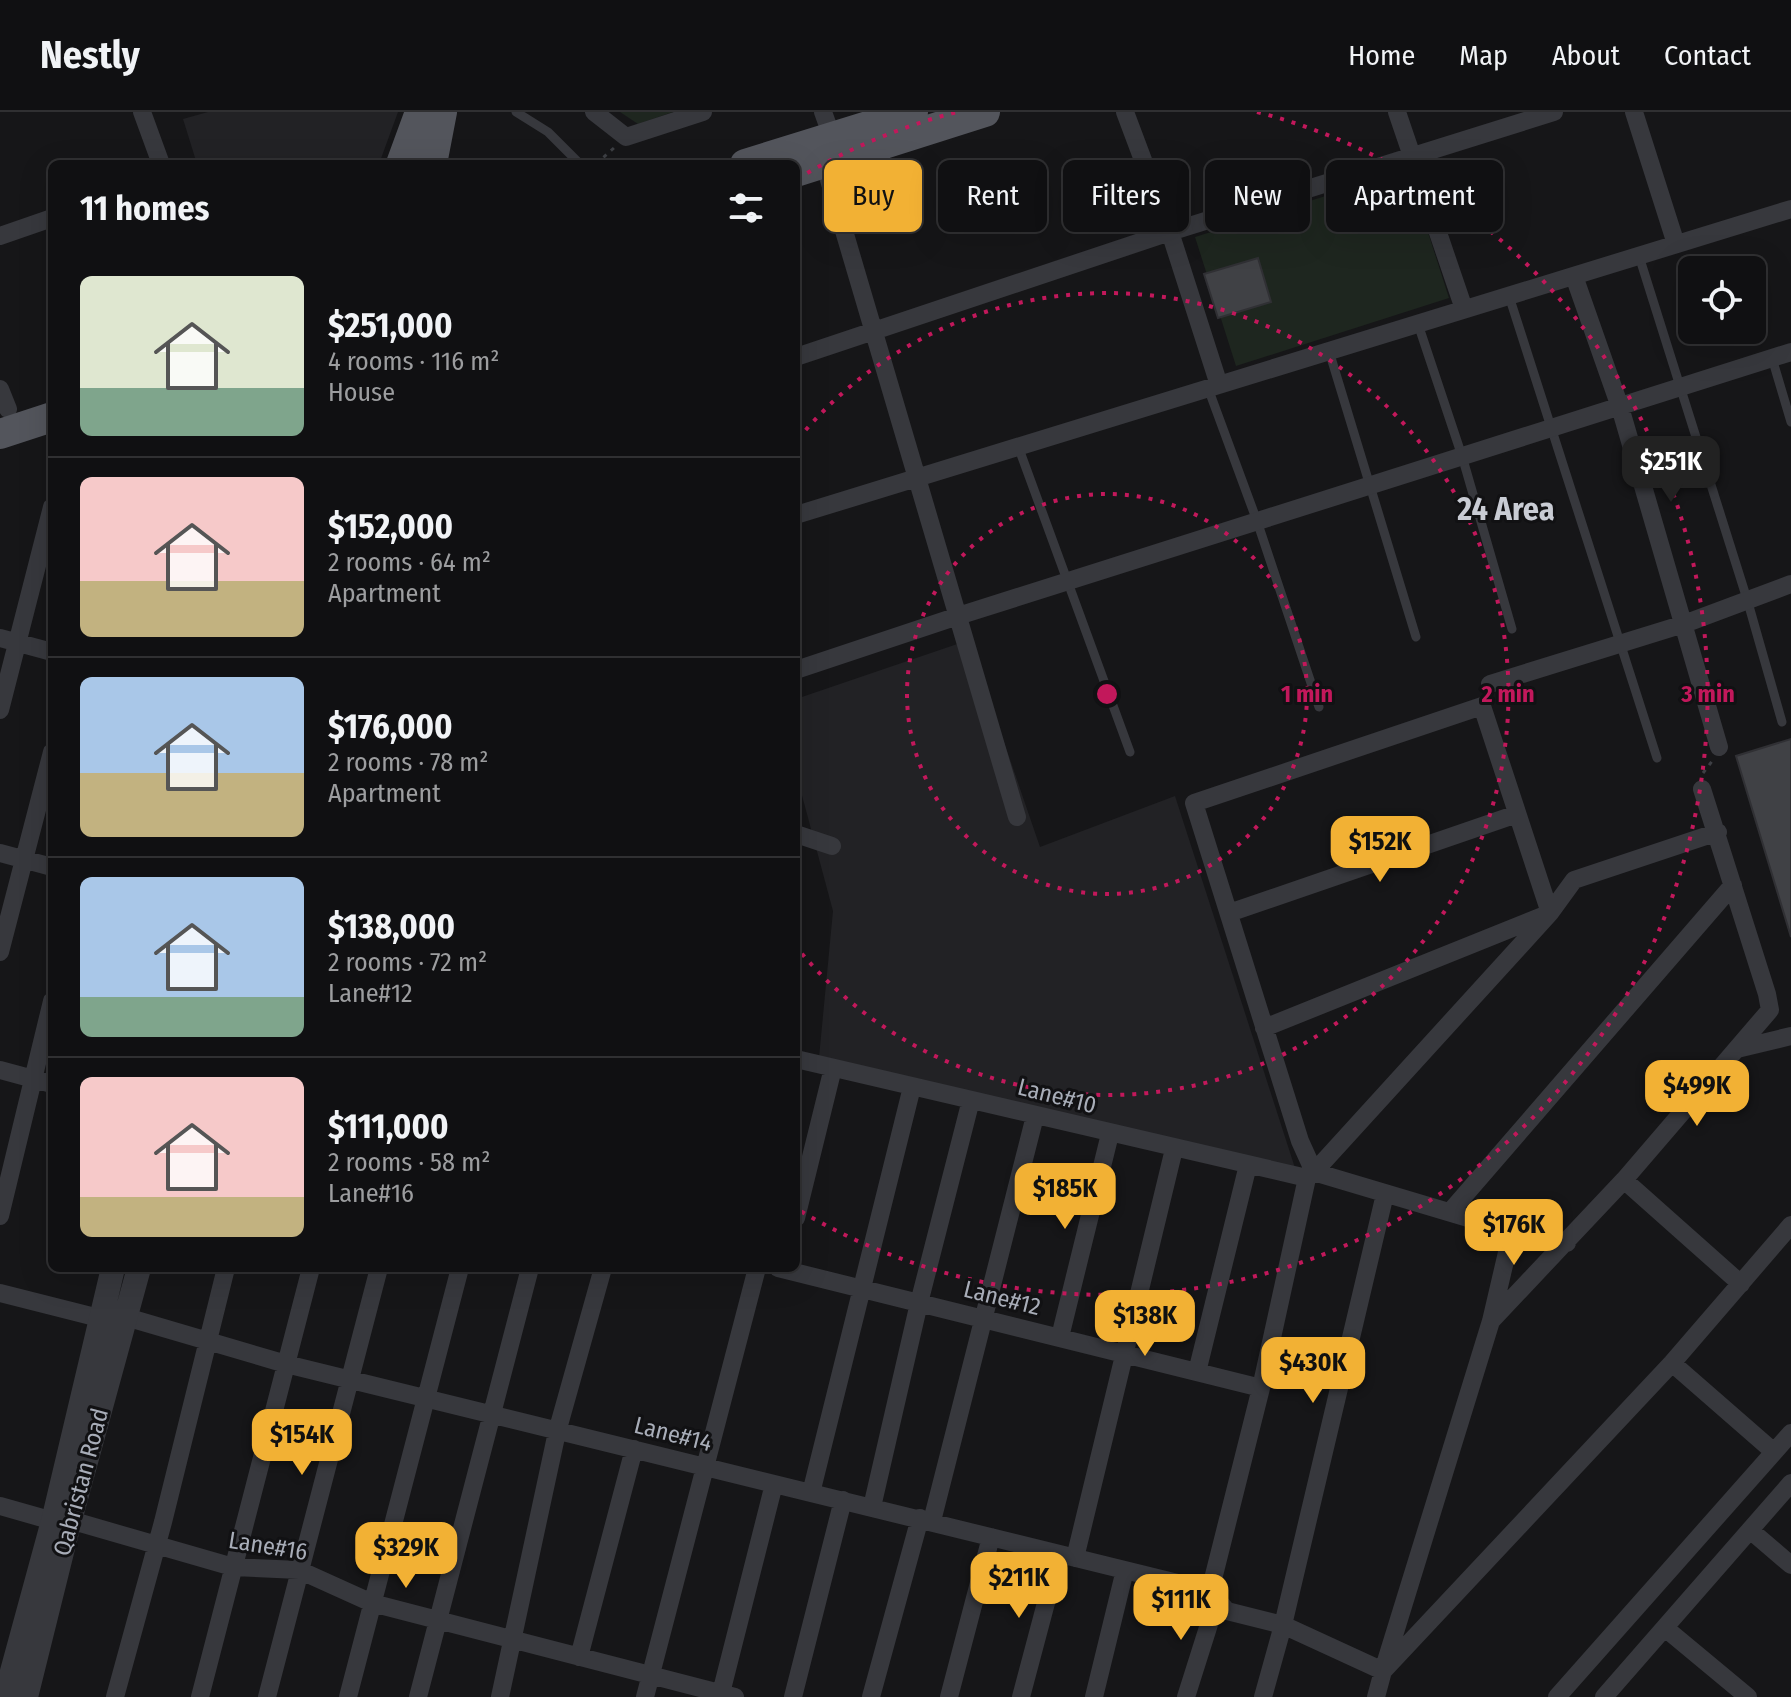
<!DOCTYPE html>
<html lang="en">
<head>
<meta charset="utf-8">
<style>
  :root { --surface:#101012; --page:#1e1e20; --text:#f1f3f6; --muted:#9c9d9f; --line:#303032; --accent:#f2b134 }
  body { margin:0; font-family:"Fira Sans Condensed",sans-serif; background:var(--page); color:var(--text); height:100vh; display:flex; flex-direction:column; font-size:30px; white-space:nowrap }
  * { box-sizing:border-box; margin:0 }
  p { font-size:26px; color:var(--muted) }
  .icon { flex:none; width:44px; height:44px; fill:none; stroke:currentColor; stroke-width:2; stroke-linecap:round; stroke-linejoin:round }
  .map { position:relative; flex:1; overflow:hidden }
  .panel { position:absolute; left:48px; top:48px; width:752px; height:1112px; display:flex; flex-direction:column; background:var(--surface); border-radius:12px; box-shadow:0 8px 32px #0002,0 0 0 2px var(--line) }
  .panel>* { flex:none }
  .top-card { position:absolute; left:824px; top:48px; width:760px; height:72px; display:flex; gap:16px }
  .controls { position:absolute; left:1678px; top:144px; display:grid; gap:16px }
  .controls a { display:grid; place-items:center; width:88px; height:88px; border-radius:12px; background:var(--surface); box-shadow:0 8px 32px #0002,0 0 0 2px var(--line); font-size:40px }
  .price { position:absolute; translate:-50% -68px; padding:0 18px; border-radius:16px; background:var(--accent); color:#111; font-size:26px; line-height:52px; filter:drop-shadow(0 2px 4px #0008) }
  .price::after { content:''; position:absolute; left:50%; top:48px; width:24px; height:18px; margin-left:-12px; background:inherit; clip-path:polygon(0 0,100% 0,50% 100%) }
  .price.active { background:#222; color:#fff }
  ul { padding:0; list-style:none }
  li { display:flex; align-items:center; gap:24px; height:200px; padding:0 32px }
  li+li { border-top:2px solid var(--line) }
  li span { display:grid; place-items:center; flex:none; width:224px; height:160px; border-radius:12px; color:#555 }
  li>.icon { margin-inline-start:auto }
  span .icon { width:96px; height:96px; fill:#fffc; stroke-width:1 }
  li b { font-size:34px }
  h2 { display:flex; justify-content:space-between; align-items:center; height:96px; padding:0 32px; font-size:34px }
  .tag { padding:0 28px; border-radius:12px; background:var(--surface); box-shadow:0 8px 32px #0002,0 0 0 2px var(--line); font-size:28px; line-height:72px }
  .tag.active { background:var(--accent); color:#111 }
  header { display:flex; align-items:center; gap:48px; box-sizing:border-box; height:112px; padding:0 40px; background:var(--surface); border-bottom:2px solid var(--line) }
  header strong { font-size:38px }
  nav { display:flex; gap:44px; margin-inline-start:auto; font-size:28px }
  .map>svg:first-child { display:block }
</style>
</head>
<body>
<header>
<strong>Nestly</strong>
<nav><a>Home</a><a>Map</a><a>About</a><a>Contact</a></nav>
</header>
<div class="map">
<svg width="1791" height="1585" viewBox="0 0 1791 1585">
  <rect width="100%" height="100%" fill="#161618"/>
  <path fill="#222225" d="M208 0H398L379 52H197L183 7Z
    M969 528 1040 735 1175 684 1295 1056 818 956 833 799 796 661V587Z"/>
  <path fill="#1e261f" d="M620 0H673L638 12Z
    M1408 58 1449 186 1236 254 1195 125Z"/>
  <path fill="#404145" stroke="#303034" stroke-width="2" d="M1258 146 1271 190 1218 206 1204 162Z
    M1791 627V825L1736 644Z"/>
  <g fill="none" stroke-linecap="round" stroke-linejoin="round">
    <path stroke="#3d3f44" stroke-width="3" stroke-dasharray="4 6" stroke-linecap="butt" d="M596 52 615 35
      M1703 661 1713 648"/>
    <path stroke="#37383d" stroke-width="9" d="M516 0 548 20 580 52
      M1639 144 1747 487 1782 610
      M1509 184 1657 646
      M1418 212 1462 344 1512 517
      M1329 239 1416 525
      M1772 246 1791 310
      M1208 276 1257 409 1319 595
      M1018 334 1130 640"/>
    <path stroke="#37383d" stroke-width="18" d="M142 0 161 52
      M594 0 626 25 703 0
      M823 0 832 25
      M1125 0 1170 120 1219 273
      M1397 0 1464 197
      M1634 0 1676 132
      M824 51 1017 705
      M0 124 52 106
      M1574 164 1620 295 1719 635
      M796 245 1170 120 1554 0
      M0 277 8 297
      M796 403 1791 97
      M0 526 52 540
      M796 558 958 504 1791 240
      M1490 572 1684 512 1791 472
      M0 598 52 395
      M796 722 832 734
      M0 741 52 755
      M1229 801 1517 702
      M0 840 52 640
      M1264 916 1550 801 1574 768 1718 720
      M1737 937 1791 924
      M796 947 1307 1066
      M0 958 52 972
      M1624 1068 1741 1172
      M1450 1100 1733 773
      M0 1104 52 889
      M796 1106 833 956
      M778 1156 1261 1276
      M0 1181 99 1206
      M126 1205 286 1252 1210 1479
      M1491 1209 1624 1068 1770 898 1767 882 1702 677
      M1060 1225 1110 1022
      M1672 1251 1774 1340
      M1197 1260 1248 1053
      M811 1381 912 975
      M0 1394 53 1409
      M872 1395 919 1191 971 988
      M70 1408 233 1455 299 1458 372 1491 735 1585
      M932 1409 1035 1004
      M1750 1418 1791 1453
      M1075 1446 1174 1037
      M1210 1479 1261 1276 1307 1066 1314 1060 1550 801 1482 594 1194 691 1300 1029 1314 1060 1512 1119 1567 1131
      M1210 1479 1227 1499 1283 1513 1383 1559 1491 1209 1512 1119
      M1665 1516 1748 1585
      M579 1545 634 1337
      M115 1585 163 1410 226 1156
      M200 1585 311 1156
      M267 1585 379 1156
      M348 1585 460 1156
      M418 1585 530 1156
      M500 1585 557 1320 603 1156
      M645 1585 757 1156
      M720 1585 774 1372
      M793 1585 843 1388
      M871 1585 920 1406
      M949 1585 991 1425
      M1021 1585 1059 1442
      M1094 1585 1125 1458
      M1186 1585 1217 1487
      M1263 1585 1283 1513 1385 1082
      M1376 1585 1383 1559 1672 1251 1791 1113
      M1557 1585 1791 1321
      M1604 1585 1791 1371"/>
    <path stroke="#37383d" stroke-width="24" d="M5 1585 53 1409 113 1156
      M26 1585 70 1408 139 1156"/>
    <path stroke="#53555c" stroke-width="30" d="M401 52 420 0
      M432 52 442 0
      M745 52 913 0
      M796 60 985 0
      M0 322 52 305"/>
  </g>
  <g fill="none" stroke="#c2185b" stroke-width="4" stroke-dasharray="4 8">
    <circle cx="1107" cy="582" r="200"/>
    <path d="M798 327A401 401 0 1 1 798 837"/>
    <path d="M797 67A601 601 0 0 1 957 0M1257 0A601 601 0 1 1 797 1097"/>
  </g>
  <g text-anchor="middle" stroke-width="6" stroke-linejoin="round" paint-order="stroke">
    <g font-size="24" fill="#a8adb8" stroke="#111113">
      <text transform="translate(1057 984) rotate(14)" y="8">Lane#10</text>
      <text transform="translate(1002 1186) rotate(14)" y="8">Lane#12</text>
      <text transform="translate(673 1322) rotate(14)" y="8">Lane#14</text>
      <text transform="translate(81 1370) rotate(-75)" y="8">Qabristan Road</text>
      <text transform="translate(268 1434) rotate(9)" y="8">Lane#16</text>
    </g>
    <g font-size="32" font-weight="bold" fill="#c9ccd4" stroke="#111113">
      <text x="1506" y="408">24 Area</text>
    </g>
  </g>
  <circle cx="1107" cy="582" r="12" fill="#c2185b" stroke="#111113" stroke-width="4"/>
  <g font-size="24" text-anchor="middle" font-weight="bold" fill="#c2185b" stroke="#111113" stroke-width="6" stroke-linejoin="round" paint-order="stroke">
    <text x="1307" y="590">1 min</text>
    <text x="1508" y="590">2 min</text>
    <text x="1708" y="590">3 min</text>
  </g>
</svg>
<div class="controls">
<a><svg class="icon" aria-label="locate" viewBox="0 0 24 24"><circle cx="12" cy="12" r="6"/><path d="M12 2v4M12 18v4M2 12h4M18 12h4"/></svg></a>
</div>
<b class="price active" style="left:1671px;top:392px">$251K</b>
<b class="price" style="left:1380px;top:772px">$152K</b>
<b class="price" style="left:1697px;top:1016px">$499K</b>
<b class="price" style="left:1065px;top:1119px">$185K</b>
<b class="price" style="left:1514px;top:1155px">$176K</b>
<b class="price" style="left:1145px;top:1246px">$138K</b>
<b class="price" style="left:1313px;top:1293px">$430K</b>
<b class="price" style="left:302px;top:1365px">$154K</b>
<b class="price" style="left:406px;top:1478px">$329K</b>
<b class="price" style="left:1019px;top:1508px">$211K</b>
<b class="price" style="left:1181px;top:1530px">$111K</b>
<div class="top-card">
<a class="tag active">Buy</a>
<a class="tag">Rent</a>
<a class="tag">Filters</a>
<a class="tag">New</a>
<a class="tag">Apartment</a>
</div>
<section class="panel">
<h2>11 homes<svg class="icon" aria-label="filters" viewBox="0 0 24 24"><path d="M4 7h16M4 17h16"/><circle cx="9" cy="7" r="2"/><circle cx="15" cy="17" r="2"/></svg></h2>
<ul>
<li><span style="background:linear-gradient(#dfe7d0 70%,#7fa58c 0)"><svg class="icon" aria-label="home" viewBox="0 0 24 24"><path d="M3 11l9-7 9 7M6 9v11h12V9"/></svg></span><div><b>$251,000</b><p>4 rooms · 116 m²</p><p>House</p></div></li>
<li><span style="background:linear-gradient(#f6c9c9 65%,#c2b280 0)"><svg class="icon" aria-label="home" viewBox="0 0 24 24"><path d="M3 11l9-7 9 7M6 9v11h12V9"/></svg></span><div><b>$152,000</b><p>2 rooms · 64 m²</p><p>Apartment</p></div></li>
<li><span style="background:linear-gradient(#a9c7e8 60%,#c2b280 0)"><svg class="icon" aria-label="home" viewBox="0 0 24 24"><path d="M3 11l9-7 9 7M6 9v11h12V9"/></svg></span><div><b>$176,000</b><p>2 rooms · 78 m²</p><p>Apartment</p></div></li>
<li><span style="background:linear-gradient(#a9c7e8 75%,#7fa58c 0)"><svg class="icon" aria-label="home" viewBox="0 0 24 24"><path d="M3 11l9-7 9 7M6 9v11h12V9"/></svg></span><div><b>$138,000</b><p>2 rooms · 72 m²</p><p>Lane#12</p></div></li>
<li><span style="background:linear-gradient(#f6c9c9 75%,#c2b280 0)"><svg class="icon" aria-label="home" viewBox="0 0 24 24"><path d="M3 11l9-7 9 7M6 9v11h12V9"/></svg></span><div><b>$111,000</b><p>2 rooms · 58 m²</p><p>Lane#16</p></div></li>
</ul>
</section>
</div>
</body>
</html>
